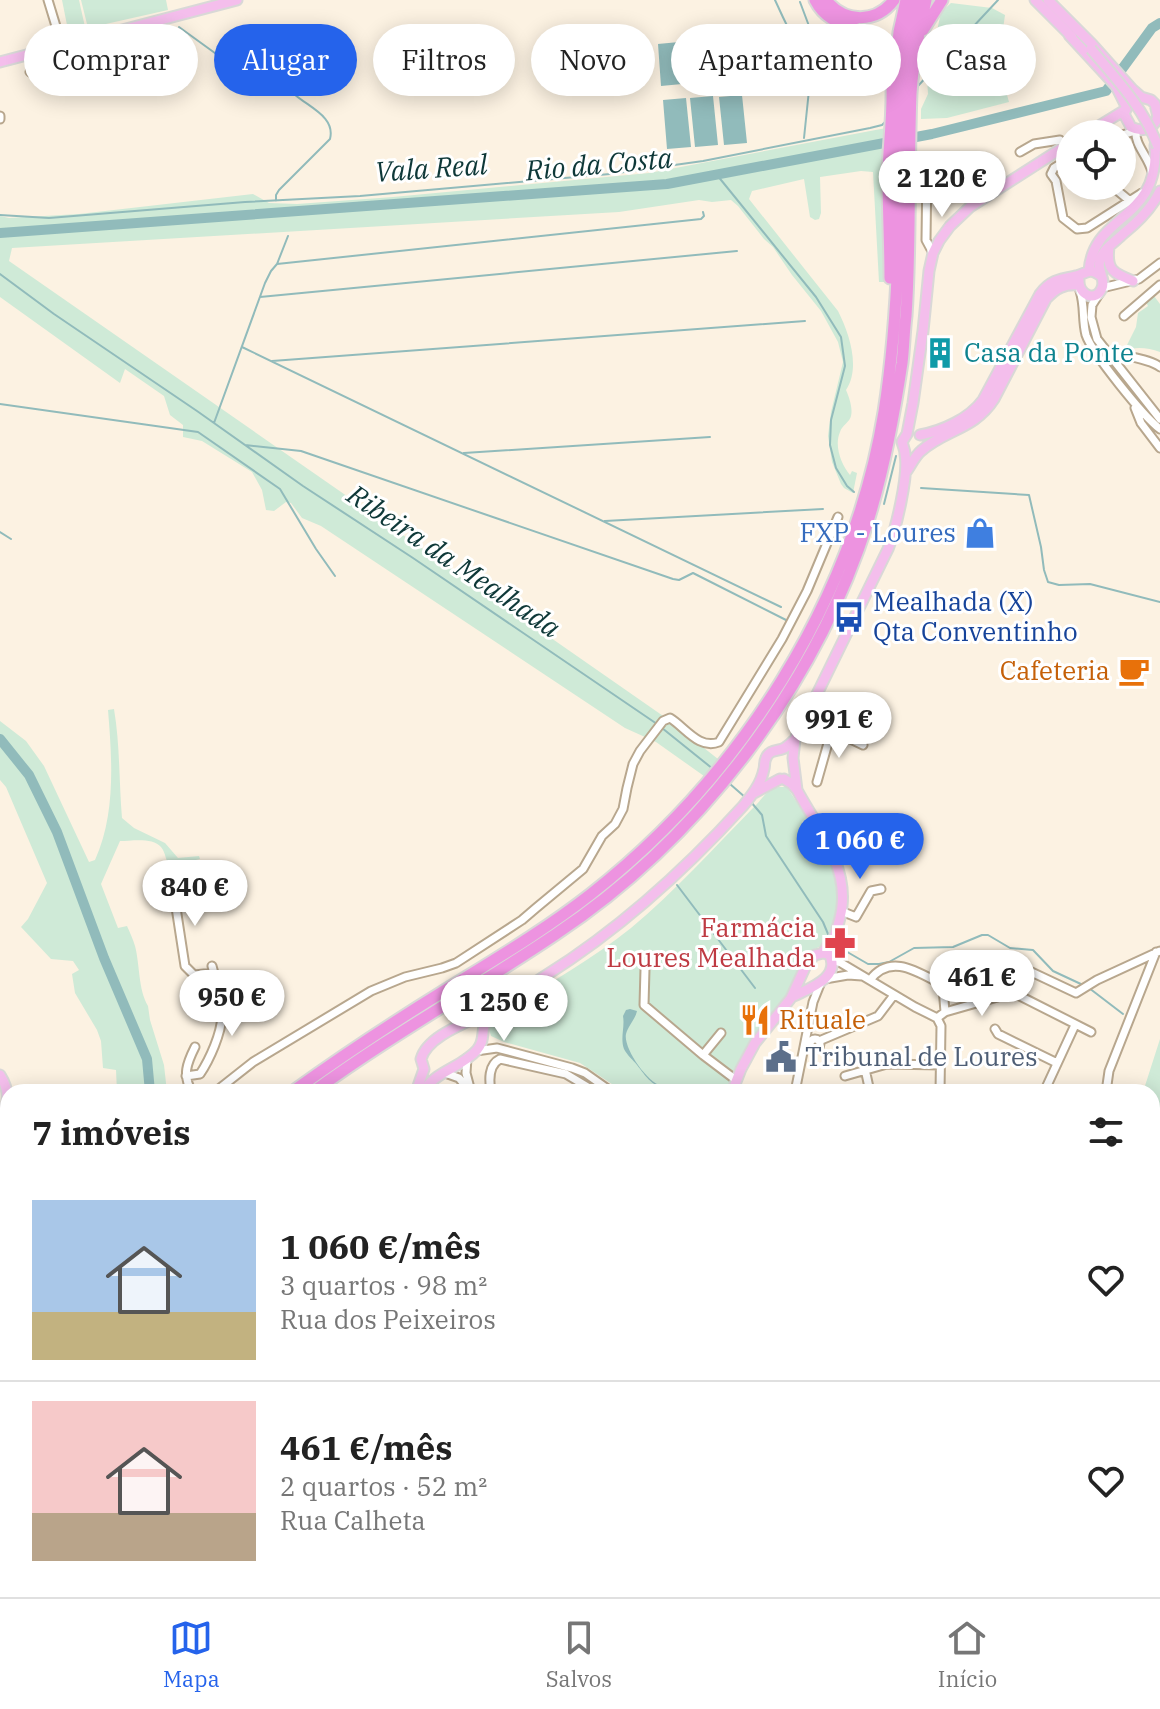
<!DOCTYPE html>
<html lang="pt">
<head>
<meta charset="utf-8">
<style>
  :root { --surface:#fff; --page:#f6f6f6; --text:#222; --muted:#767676; --line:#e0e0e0; --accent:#2563eb }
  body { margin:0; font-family:"IBM Plex Serif",serif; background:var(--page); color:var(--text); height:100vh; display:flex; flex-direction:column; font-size:30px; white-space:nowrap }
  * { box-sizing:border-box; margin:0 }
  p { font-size:26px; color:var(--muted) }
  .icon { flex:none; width:44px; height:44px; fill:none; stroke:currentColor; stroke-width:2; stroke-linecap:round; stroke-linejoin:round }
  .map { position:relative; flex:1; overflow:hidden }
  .drawer { position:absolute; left:0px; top:1084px; width:1160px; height:514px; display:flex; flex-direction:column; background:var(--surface); border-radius:24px 24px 0 0; box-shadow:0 4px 20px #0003 }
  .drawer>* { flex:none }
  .top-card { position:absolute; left:24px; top:24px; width:1112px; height:72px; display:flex; gap:16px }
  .buttons { position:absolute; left:1056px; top:120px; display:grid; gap:16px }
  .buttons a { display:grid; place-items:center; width:80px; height:80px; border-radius:50%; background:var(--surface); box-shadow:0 4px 20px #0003; font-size:40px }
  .price { position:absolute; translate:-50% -68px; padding:0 18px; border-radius:28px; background:#fff; color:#222; font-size:26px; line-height:52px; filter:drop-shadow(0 2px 4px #0008) }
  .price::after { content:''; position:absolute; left:50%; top:48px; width:24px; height:18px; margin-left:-12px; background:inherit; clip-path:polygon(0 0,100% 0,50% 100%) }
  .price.selected { background:var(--accent); color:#fff }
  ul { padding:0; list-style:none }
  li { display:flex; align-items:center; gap:24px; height:200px; padding:0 32px }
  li+li { border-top:2px solid var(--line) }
  li span { display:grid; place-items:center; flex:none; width:224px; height:160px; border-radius:0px; color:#555 }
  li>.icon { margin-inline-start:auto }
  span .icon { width:96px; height:96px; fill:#fffc; stroke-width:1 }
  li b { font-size:34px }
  h2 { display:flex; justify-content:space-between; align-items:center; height:96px; padding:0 32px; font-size:34px }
  .chip { padding:0 28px; border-radius:36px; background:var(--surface); box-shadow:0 4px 20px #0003; font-size:28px; line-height:72px }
  .chip.selected { background:var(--accent); color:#fff }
  .tab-bar { display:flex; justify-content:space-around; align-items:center; height:112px; border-top:2px solid var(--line); background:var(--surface); font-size:22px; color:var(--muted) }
  .tab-bar a { display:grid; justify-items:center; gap:4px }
  .tab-bar .selected { color:var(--accent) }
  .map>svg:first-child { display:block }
</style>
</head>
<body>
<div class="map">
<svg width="1160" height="1597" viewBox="0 0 1160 1597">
  <rect width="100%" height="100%" fill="#fcf2e2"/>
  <path fill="#cfead7" d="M62 0H79L85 27 68 30Z
    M81 0H166L168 10 88 28Z
    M951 3 992 8 1005 15 998 64 1009 102 947 118 921 119V109L928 94 927 78 941 12Z
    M886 128 889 282H879L873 172 861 171 820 177 821 213 819 219 815 220 810 217 804 179 752 191 749 199 838 311C849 333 861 367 846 390 849 397 853 408 851 416 850 422 842 425 840 432 834 446 841 464 850 475L852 471 857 473 853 493 844 488 841 484 832 462 828 436 831 412 843 362 838 342 821 311 792 275 773 247 764 239 738 206 731 200 712 202 699 200 619 212 12 248 9 261 666 718 718 759 704 776 656 742 625 728 321 526 302 518 291 503 286 502 274 511 266 510 262 490 252 472 202 441 183 437V425L170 415 164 396 125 369 120 383 0 297V216L9 218 79 214 253 194 269 203 297 204 393 197 649 173Z
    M1154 296 1160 304V352C1148 348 1136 346 1124 351L1136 327 1138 313 1148 306 1146 302Z
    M114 709C120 744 119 783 122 818L134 828 165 843 178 858 199 856 200 859 170 866C165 860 166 853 161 847 153 837 131 841 120 841L101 884 118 928 127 926C130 933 133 939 135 946 140 965 138 989 148 1006L150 1020 164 1065 167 1092H117L116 1070 103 1068 101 1041 97 1030 75 993 72 974 79 970 73 961 51 959 21 927 28 919 47 883 6 787 0 780V721L26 741 44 766 89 862 95 860C116 814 112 759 108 710Z
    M779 787H787L807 818 802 822 812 840 830 860 835 879 837 898 835 915 827 940 821 946 807 953 802 960 794 986 747 1046 735 1072 729 1092H624L580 1063 504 1042 491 1036 489 1029 493 1019C539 988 588 963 631 928 675 891 713 849 753 808 762 800 766 789 779 787Z
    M1160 1039V1295L1152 1273V1092H1143Z
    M0 1223 3 1227 8 1244V1297L0 1307Z"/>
  <path fill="#91bbbb" d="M740 38 743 79 723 81 720 40Z
    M711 39 715 81 694 83 690 41Z
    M679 42 682 84 661 86 658 44Z
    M742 95 747 143 724 145 719 97Z
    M713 96 718 145 695 147 690 98Z
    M686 98 691 147 667 149 663 100Z
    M630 1009 637 1011C635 1020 628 1026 626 1034 623 1048 647 1082 661 1086 665 1087 669 1087 674 1088 655 1091 647 1078 637 1065 633 1060 627 1055 624 1049 620 1038 625 1027 623 1016L626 1010Z"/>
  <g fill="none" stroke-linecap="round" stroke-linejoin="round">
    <path stroke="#91bbbb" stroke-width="2" d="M775 0C784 19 791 39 808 53
      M800 2 809 26V90L804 138
      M179 27 219 56 236 65 285 82C294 104 337 111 330 139L279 190 276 195V201
      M917 87 998 0
      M717 175 816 297 841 337 845 366 831 420 830 445 836 468 847 486 854 492
      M0 215 49 218 245 202 360 196 610 174 703 161 870 128 882 125 886 121
      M277 264 701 219 704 216 703 212
      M0 274 54 314 197 411 303 486 413 558 657 724
      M260 297 737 251
      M242 347 781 607
      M272 361 805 321
      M0 404 198 432 280 489 316 549 335 576
      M214 423 265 283 271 271 277 264 288 236
      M245 445 301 451 673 579 679 580 693 573 788 621
      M464 453 710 437
      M921 488 1029 495 1041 547 1044 570 1048 582 1059 585 1090 584 1160 602
      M884 504 896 456
      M605 521 823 509
      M0 532 11 539
      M662 728 713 769
      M730 784 746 798
      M751 802 762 815 766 836 823 922 828 934
      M677 885 755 988
      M837 946 868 964H879L889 962 914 948 953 947 982 935H988L1010 948 1033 950 1053 971 1083 985
      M1089 988 1123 1014
      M0 1282 8 1284"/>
    <path stroke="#91bbbb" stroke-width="10" d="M0 233 667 184 932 134 1106 91 1152 28 1160 23
      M0 739 29 775 57 832 104 958 147 1059 150 1092
      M137 1597 138 1590"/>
    <defs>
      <path id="minor" d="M48 0 62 46
        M30 72 44 67V64
        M0 116V119
        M1136 130C1134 145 1149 157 1152 172
        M1122 135 1139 130
        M1020 152 1034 144 1060 140 1065 146
        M1070 158 1054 168 1051 174 1056 181 1063 218 1077 229 1087 228 1142 193
        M920 161H924L927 167 926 240 933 253
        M1113 187 1130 201
        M1102 288 1139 279 1160 263
        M1080 291C1085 306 1082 320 1086 335 1092 353 1144 417 1160 429
        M1099 294 1092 305 1091 317 1097 339 1160 419
        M1124 316 1160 285
        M1106 351C1120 355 1151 359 1160 367
        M1135 408 1141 423 1160 448
        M805 717 863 745
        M817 782 832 729
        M173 888 185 966 194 975 214 973
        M841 911 856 917 871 891 881 889
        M832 960 841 963 915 1007 937 1018
        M645 969 644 1005 703 1055
        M942 975 945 1012
        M825 979 848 975 862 976
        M870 980C891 952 919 973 943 985L985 975
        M1008 994 1025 969 1076 993 1097 980 1160 951
        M937 1018 945 1012 1008 994H1016L1091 1032
        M937 1018 941 1026 940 1092
        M995 1029 998 1034 1057 1063
        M721 1033 703 1055 736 1080
        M810 1044a5 5 0 1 1 10 0a5 5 0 1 1-10 0Z
        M819 1041 878 1016 894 995
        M476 1051 497 1048 572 1068 585 1073 612 1092
        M467 1058 466 1073 471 1092
        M865 1069 870 1092
        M445 1073 459 1078 468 1089
        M186 1076 200 1074C210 1059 221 1034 222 1016 222 999 216 981 212 966
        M845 1076 887 1064 941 1065
        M192 1092C182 1075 187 1063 195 1047
        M215 1092 253 1062 371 991 405 977 442 968 456 963 522 920 536 908 583 869 602 836 615 824 623 809 627 788 633 764 640 751 663 721 670 718C685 727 699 750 719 742L782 639 807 591 838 517
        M491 1092C489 1080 488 1065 500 1059L566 1074 596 1092
        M795 1092 813 1002 821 982
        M1044 1092 1075 1025
        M1106 1092 1109 1071 1156 952
        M0 1153 8 1178
        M1152 1277 1160 1299
        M1152 1491 1160 1492
        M1152 1568 1160 1566
        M1152 1581 1160 1583
        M485 1590 486 1597
        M588 1590 606 1597
        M1110 1590 1113 1597
        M707 1597V1590
        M897 1597 899 1594 912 1597
        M954 1597 957 1590
        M1086 1597 1093 1592"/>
      <path id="major" d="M1035 0 1072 37
        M1048 0 1092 44 1133 90 1141 97 1151 100 1155 104 1158 117C1153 129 1143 133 1131 127L1124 114 1129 103 1141 97
        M1069 35 1116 86 1126 106
        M0 62 237 0
        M1086 134 1125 110
        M1109 247C1106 270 1113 273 1133 281
        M1089 271C1093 213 1160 222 1155 145
        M1079 280C1078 295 1096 303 1102 288 1107 276 1092 269 1104 252 1109 245 1117 240 1123 234 1138 222 1152 208 1160 191
        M920 435C942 431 969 419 983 400L1040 294C1050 280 1060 279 1076 276 1088 273 1089 267 1101 276
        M906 472C911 465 915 456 921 451 946 429 974 430 994 399L1046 299C1056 288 1064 284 1078 285
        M784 779 792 784 797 790C816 825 847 864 842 906 841 922 833 938 829 954
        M797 790 793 758 795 739 888 549C896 529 909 475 905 454 905 450 903 446 902 442L907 434 913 403 923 331 929 271 933 253 939 241 950 226 970 207 1070 143
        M754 793 780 779
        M794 996C810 988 842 977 829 954L823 953
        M0 1075C9 1089 10 1104 0 1118
        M416 1092 424 1069 421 1059C428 1034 472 1021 494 1009 511 999 528 987 545 976 620 929 684 871 743 806 752 795 761 784 764 769 765 765 764 762 766 758 770 748 780 752 786 747 789 745 792 742 795 739
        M423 1092C435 1071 461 1068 477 1050 484 1042 482 1035 484 1026 486 1020 490 1014 493 1009
        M732 1092 741 1069 755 1043 791 998 808 961 815 955 823 953 830 941
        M1152 1327 1160 1332
        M740 1590C761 1593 788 1597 807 1590
        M632 1597 633 1590"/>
      <path id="highway" d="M815 0C832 33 864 20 883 47 900 72 888 142 888 174 888 209 890 243 890 278
        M826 0C844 23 876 24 894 0
        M923 30 942 0
        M895 69 899 32 906 0
        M292 1092C342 1056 392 1023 444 991 494 960 545 930 591 894 741 776 853 601 884 412 892 361 896 308 898 256 900 196 897 134 903 73 905 49 911 24 915 0
        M313 1092C391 1035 476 988 556 934 699 839 816 685 868 521 884 470 894 416 902 363 904 347 904 331 906 316 911 242 908 167 911 93 913 62 919 31 926 0
        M0 1375 8 1365
        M0 1395 8 1382"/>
    </defs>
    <use href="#minor" stroke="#b8a78e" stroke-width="11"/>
    <use href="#major" stroke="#d9d8d7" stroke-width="13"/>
    <use href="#highway" stroke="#d9d8d7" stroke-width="15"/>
    <use href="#minor" stroke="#fff" stroke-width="7"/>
    <use href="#major" stroke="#f4beec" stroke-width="9"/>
    <use href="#highway" stroke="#ed93e0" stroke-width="11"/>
    <defs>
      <path id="major-bridge" d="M1091 49C1117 80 1144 108 1158 147"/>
    </defs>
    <use href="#major-bridge" stroke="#d9d8d7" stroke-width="13" stroke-linecap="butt"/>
    <use href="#major-bridge" stroke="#f4beec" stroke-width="9"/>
  </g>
  <defs>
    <symbol id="building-bare" viewBox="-9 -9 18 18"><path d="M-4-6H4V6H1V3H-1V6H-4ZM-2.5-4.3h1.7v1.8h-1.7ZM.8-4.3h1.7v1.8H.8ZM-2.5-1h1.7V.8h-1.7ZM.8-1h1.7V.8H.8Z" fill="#0f9aa8" stroke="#fff" stroke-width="2.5" paint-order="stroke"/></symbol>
    <symbol id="shop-bare" viewBox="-9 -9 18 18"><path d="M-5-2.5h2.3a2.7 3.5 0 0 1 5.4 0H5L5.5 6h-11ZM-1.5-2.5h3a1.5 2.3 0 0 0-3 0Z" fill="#3f7fe0" stroke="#fff" stroke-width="2.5" paint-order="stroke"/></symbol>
    <symbol id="bus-bare" viewBox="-9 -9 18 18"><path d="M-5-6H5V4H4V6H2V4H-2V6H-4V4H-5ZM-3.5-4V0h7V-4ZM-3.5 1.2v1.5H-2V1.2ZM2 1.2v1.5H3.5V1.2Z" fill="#1a4fb4" stroke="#fff" stroke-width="2.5" paint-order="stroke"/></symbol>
    <symbol id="cafe-bare" viewBox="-9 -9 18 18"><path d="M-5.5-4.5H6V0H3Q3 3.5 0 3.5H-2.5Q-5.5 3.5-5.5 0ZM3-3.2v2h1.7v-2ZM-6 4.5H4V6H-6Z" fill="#e8710a" stroke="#fff" stroke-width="2.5" paint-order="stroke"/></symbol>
    <symbol id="pharmacy-bare" viewBox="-9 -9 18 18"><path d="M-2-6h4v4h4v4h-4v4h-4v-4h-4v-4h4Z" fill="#e0444e" stroke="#fff" stroke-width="2.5" paint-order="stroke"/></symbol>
    <symbol id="restaurant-bare" viewBox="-9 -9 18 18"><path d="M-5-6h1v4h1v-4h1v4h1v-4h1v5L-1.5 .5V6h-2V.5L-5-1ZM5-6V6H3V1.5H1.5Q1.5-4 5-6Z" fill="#e8710a" stroke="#fff" stroke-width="2.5" paint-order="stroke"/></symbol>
    <symbol id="civic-bare" viewBox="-9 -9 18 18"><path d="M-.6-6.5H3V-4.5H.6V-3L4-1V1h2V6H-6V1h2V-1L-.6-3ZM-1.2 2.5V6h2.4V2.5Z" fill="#5c6f8a" stroke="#fff" stroke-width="2.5" paint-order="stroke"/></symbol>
  </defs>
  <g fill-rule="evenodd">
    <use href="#building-bare" x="918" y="331" width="44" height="44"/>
    <use href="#shop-bare" x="958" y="511" width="44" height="44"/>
    <use href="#bus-bare" x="827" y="595" width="44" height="44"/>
    <use href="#cafe-bare" x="1112" y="649" width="44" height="44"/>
    <use href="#pharmacy-bare" x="818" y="921" width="44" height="44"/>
    <use href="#restaurant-bare" x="733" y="998" width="44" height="44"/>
    <use href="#civic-bare" x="759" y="1035" width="44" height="44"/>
  </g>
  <g text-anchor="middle" stroke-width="6" stroke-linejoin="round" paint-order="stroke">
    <g font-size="26" fill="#0d838f" stroke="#fff" text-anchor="start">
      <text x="964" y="362">Casa da Ponte</text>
    </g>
    <g font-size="26" fill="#366cbe" stroke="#fff" text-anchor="end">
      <text x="956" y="542">FXP - Loures</text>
    </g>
    <g font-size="26" fill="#164399" stroke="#fff" text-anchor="start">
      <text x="873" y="611">Mealhada (X)<tspan x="873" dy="30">Qta Conventinho</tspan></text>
    </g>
    <g font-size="26" fill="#c56008" stroke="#fff" text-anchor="end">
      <text x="1110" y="680">Cafeteria</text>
      <text x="779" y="1029" text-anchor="start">Rituale</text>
    </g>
    <g font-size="26" fill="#be3a42" stroke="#fff" text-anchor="end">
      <text x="816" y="937">Farmácia<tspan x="816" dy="30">Loures Mealhada</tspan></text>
    </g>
    <g font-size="26" fill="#4e5e75" stroke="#fff" text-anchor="start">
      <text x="805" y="1066">Tribunal de Loures</text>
    </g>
    <g font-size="28" font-style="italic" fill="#0e3838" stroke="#fff">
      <text transform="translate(599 164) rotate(-5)" y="10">Rio da Costa</text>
      <text transform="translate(431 168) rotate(-4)" y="10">Vala Real</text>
      <text transform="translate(454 561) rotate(34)" y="10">Ribeira da Mealhada</text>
    </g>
  </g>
</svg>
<div class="buttons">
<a><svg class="icon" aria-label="locate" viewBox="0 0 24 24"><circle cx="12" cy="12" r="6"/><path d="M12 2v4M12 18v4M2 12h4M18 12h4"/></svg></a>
</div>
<b class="price" style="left:942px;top:219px">2 120 €</b>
<b class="price" style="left:839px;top:760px">991 €</b>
<b class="price selected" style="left:860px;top:881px">1 060 €</b>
<b class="price" style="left:195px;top:928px">840 €</b>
<b class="price" style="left:982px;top:1018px">461 €</b>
<b class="price" style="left:232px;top:1038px">950 €</b>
<b class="price" style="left:504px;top:1043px">1 250 €</b>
<div class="top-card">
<a class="chip">Comprar</a>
<a class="chip selected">Alugar</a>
<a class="chip">Filtros</a>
<a class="chip">Novo</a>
<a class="chip">Apartamento</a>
<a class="chip">Casa</a>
</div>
<section class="drawer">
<h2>7 imóveis<svg class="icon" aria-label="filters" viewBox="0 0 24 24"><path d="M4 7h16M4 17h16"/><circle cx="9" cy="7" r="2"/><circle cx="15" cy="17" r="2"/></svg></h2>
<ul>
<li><span style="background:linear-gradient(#a9c7e8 70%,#c2b280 0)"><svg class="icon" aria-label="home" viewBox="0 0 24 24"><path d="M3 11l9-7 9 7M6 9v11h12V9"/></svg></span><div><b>1 060 €/mês</b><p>3 quartos · 98 m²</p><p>Rua dos Peixeiros</p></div><svg class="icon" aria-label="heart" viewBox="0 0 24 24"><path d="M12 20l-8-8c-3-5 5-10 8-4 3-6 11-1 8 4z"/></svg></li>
<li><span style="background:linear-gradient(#f6c9c9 70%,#b9a48a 0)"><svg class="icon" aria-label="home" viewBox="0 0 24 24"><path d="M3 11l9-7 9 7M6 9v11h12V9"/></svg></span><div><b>461 €/mês</b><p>2 quartos · 52 m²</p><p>Rua Calheta</p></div><svg class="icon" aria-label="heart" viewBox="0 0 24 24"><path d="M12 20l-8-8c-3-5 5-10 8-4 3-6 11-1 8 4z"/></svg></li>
</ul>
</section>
</div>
<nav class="tab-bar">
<a class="selected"><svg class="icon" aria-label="map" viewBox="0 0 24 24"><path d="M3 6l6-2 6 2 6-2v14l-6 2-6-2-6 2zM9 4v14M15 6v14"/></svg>Mapa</a>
<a><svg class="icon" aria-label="saved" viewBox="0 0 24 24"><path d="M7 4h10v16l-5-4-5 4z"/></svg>Salvos</a>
<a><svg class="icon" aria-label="home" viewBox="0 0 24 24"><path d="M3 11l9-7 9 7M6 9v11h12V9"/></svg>Início</a>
</nav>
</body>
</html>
